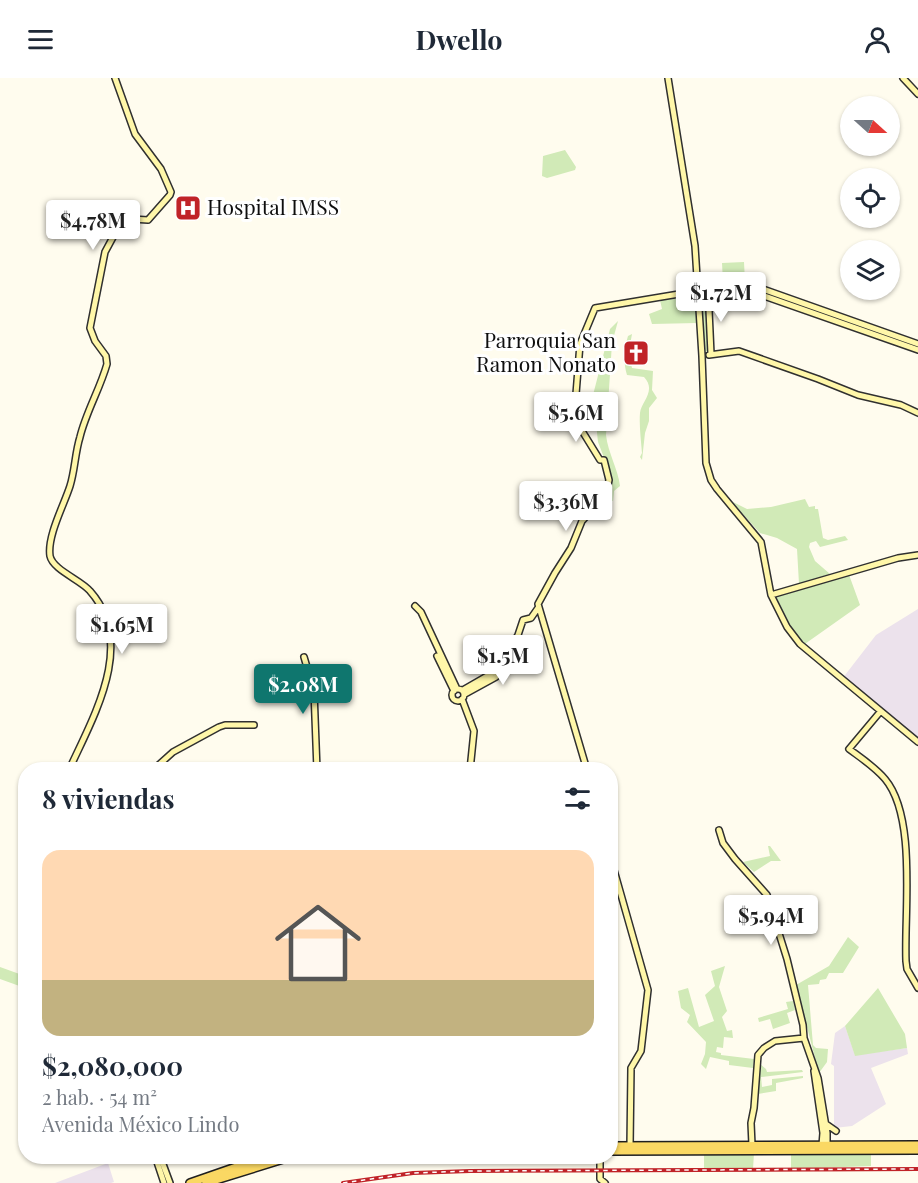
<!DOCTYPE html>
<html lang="es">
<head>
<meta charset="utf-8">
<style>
  :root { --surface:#fff; --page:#f6f6f7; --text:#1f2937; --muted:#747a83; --accent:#0f766e }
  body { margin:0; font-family:"Playfair Display",serif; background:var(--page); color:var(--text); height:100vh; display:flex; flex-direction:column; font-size:22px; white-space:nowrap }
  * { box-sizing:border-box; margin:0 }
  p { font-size:20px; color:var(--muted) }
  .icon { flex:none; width:33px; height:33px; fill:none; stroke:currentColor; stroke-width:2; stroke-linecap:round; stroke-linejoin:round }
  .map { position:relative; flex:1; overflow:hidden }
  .details { position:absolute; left:18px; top:684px; width:600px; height:402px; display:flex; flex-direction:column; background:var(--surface); border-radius:24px; box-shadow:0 2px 4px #0004 }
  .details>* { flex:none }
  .needle { width:39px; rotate:111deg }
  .buttons { position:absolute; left:840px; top:18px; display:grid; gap:12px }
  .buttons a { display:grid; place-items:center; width:60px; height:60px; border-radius:50%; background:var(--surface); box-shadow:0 2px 4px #0004; font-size:30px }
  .price { position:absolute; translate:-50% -51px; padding:0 14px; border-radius:6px; background:#fff; color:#222; font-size:20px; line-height:39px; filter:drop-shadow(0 2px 3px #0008) }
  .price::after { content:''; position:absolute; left:50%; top:36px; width:18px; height:14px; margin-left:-9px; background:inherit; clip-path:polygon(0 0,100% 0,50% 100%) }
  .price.current { background:var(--accent); color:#fff }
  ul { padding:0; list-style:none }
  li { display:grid; align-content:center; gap:12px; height:318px; padding:0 24px }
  li span { display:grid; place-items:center; height:186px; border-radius:18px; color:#555 }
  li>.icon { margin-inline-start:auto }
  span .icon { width:108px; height:108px; fill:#fffc; stroke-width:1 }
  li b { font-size:26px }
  h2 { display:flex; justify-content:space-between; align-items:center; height:72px; padding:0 24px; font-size:26px }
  header { display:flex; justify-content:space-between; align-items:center; height:78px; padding:0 24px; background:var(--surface); font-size:27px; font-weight:700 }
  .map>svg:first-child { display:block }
</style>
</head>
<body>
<header><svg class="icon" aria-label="menu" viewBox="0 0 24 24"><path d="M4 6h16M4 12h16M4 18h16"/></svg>Dwello<svg class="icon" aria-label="person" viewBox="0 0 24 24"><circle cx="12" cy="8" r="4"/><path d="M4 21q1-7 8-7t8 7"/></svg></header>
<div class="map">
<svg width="918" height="1105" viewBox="0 0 918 1105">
  <rect width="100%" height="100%" fill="#fffcee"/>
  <path fill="#ece2ec" d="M918 531V663L842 601 876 557Z
    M845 948 855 977 907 970 908 976 871 990 886 1026 852 1048 834 1050V988L831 986 835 955Z
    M108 1085 114 1104 111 1105H55Z"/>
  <path fill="#d1eab7" d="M565 72 576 89 575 92 547 100 542 98 543 78Z
    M744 184 745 204H723L722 185Z
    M701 209 705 211 708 273 704 274Z
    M695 217 697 245 652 246 649 236 662 231 660 222Z
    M618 243 612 265 606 357C608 375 618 391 620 408L614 413 613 423H601L609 413 611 398 598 364 593 317 610 251Z
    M632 256 630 267 634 284 631 286 632 290 653 293 652 312 657 320 649 330V343L645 355 642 382 640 379 642 375C641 362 639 347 640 335 641 324 657 313 644 299L627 297C623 284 624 271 628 258Z
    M805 421 809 429 815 428V431H818L823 460 828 462 845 458 848 462 820 469 816 463 810 465 809 469 815 483 830 496 799 506 797 471 777 460 760 455 731 423 747 431 771 429Z
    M848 494 860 527 802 568 787 549 771 517Z
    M768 768H770L781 783H771L754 794 743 784 770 778Z
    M787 825 801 841 784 856 777 835Z
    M848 859 859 869 843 895H829L826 901 820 902 819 906 808 907 813 967 816 970 828 971 827 984 819 995 796 907 829 888Z
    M725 888 719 909 727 933 722 939 727 953 732 952 733 960 724 959 723 970 717 969 716 974 721 975V977L754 981 753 990 729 987V983L710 979 706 991 701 986 705 976 706 964 687 944 690 937 681 930 678 913 688 910 699 949 714 943 705 917 715 908 711 893Z
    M0 889 25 898V910L0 901Z
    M878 910 905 956 907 970 855 978 845 948Z
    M793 923 795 932 787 935 790 945 773 951 770 941 759 944 758 940 788 931 786 924Z
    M760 986 766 991 767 994 802 992 803 994 761 999 762 1009 772 1007V1001L803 998V1000L776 1005V1013L758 1016Z
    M754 1075 753 1091 704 1092V1076Z
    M871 1075V1088L791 1091V1076Z"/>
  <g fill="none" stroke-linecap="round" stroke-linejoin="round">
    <defs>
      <path id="secondary" d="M668 0 695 168 702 278 706 385 711 402 717 411 761 464 771 517 787 549 800 566 918 664
        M903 0 918 16
        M708 214 734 211 747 212 918 272
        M711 276 708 210 730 206 757 209 918 266
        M709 277 739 273 818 301 858 317 901 327 918 335
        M771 517 898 480 918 477
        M415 528 421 534 457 611
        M437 578 454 613
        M304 579 314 613 317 692
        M452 617a6 6 0 1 1 12 0a6 6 0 1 1-12 0Z
        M463 612 496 593 518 557 523 542 531 540 538 530
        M465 616 496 599 517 572
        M462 621 474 653 470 692
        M880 634 849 671C861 680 875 689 885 701 917 739 904 834 906 883L907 891 918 910
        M69 692C93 639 137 566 90 513 81 502 53 492 50 478 47 458 64 427 70 408 75 392 75 375 80 359 86 334 100 311 107 286L106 278 95 263 90 250 105 174 119 148 124 142 132 141 148 142 170 117 171 114 161 91 135 56 115 0
        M147 692 151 689 155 688
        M153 692 173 674 219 649 225 647H254
        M587 692 538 526 555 495 571 470 582 443 598 425 607 412 609 402 604 382H600L571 335 576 316 580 266 595 230 697 213
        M719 752 723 765 735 781 767 817 787 881 803 947 804 960 818 1000 827 1055V1067
        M610 778 648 912 641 973 631 990 630 1068
        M814 993 823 1055 822 1067
        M826 1046 836 1053
        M752 1067 751 1045 754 1030 758 977 764 970 775 963 804 960
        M155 1078 164 1105
        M160 1078 170 1105
        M600 1092V1078
        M600 1094V1101L605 1105"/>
      <path id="primary" d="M610 1068 918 1067
        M610 1073 918 1072
        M190 1105 268 1078
        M206 1105 293 1078"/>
    </defs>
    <use href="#secondary" stroke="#303030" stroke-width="8"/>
    <use href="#primary" stroke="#1f1f1f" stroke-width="10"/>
    <use href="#secondary" stroke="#fff7a9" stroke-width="5"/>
    <use href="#primary" stroke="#fad863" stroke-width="7"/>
    <defs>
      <path id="rail" d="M343 1105 413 1095 470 1093 918 1091"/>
    </defs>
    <use href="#rail" stroke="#c02328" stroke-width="4"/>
    <use href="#rail" stroke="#fff" stroke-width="1.5" stroke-dasharray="4.5" stroke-linecap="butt"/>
  </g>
  <defs>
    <symbol id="hospital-square" viewBox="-11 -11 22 22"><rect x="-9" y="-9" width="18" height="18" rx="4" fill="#c02328" stroke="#fff"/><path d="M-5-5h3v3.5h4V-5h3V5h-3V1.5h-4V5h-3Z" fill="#fff"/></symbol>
    <symbol id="church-square" viewBox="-11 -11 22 22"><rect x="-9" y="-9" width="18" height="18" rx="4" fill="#c02328" stroke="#fff"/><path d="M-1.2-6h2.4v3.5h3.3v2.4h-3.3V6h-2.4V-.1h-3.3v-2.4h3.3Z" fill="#fff"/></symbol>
  </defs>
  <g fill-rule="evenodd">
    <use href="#hospital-square" x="173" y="115" width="30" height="30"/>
    <use href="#church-square" x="621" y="260" width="30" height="30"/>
  </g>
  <g text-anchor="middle" stroke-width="6" stroke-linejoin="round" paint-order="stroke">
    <g font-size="21" fill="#0e0e0e" stroke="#fff" text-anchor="start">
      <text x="207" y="137">Hospital IMSS</text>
      <text x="616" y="270" text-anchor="end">Parroquia San<tspan x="616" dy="24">Ramon Nonato</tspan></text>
    </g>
  </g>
</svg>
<div class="buttons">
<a><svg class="needle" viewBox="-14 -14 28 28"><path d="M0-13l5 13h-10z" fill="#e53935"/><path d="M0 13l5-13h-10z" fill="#747a83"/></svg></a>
<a><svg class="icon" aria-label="locate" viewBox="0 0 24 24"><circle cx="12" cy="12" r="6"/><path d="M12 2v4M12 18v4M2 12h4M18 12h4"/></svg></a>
<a><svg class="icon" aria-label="layers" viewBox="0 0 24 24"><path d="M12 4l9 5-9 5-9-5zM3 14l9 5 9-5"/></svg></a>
</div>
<b class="price" style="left:93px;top:173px">$4.78M</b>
<b class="price" style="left:721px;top:245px">$1.72M</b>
<b class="price" style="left:576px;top:365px">$5.6M</b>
<b class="price" style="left:566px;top:454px">$3.36M</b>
<b class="price" style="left:122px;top:577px">$1.65M</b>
<b class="price" style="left:503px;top:608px">$1.5M</b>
<b class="price current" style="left:303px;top:637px">$2.08M</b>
<b class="price" style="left:771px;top:868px">$5.94M</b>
<section class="details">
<h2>8 viviendas<svg class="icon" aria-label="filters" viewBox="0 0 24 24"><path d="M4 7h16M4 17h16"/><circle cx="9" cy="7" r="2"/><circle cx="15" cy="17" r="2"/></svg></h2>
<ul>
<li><span style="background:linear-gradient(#ffd9b3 70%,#c2b280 0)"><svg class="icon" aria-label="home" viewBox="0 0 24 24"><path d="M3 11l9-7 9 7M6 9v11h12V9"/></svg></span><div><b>$2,080,000</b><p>2 hab. · 54 m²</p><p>Avenida México Lindo</p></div></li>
</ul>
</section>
</div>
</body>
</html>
